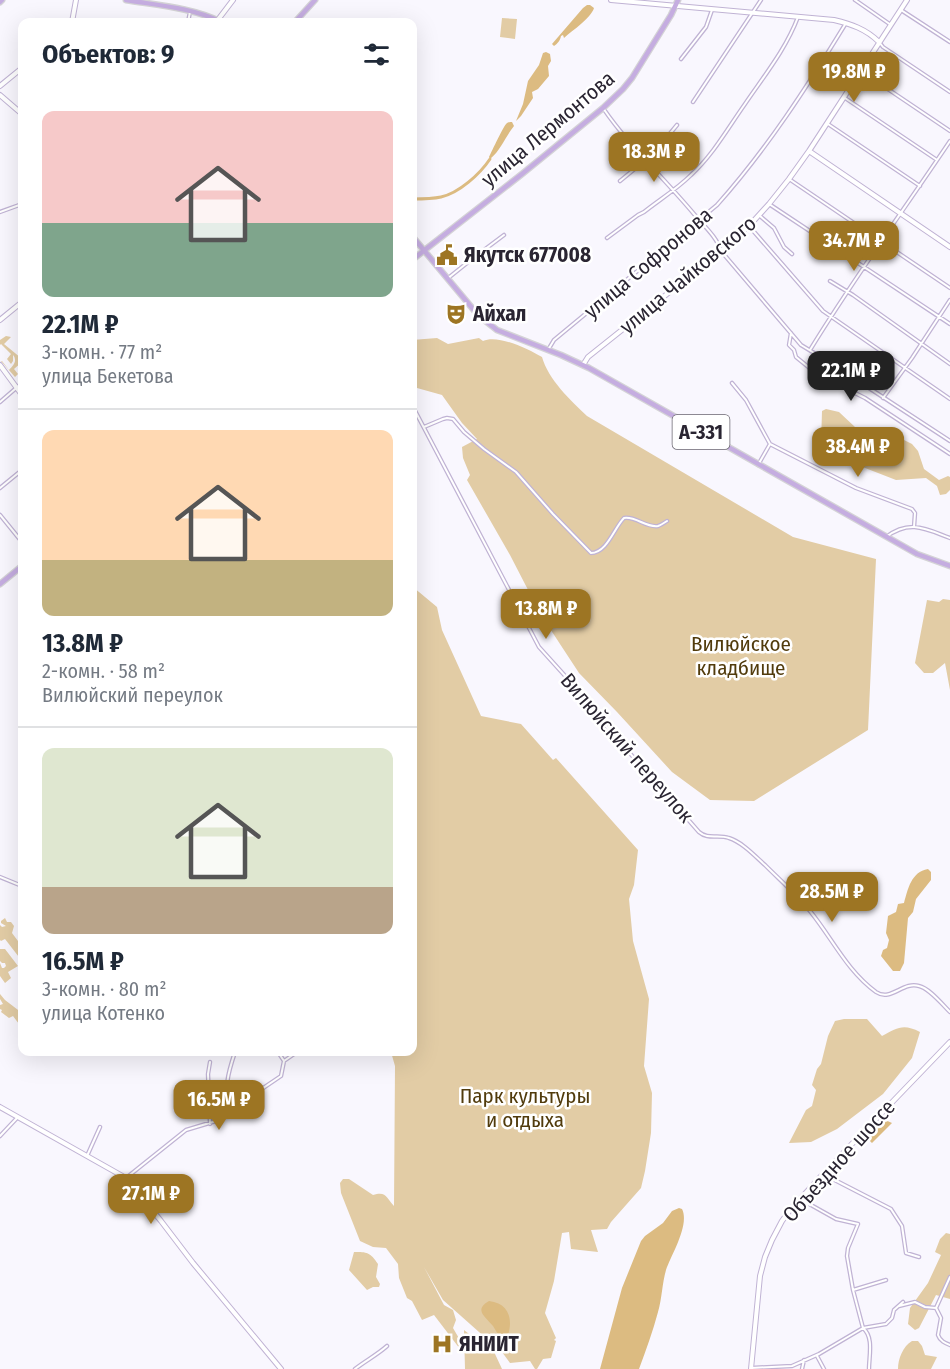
<!DOCTYPE html>
<html lang="ru">
<head>
<meta charset="utf-8">
<style>
  :root { --surface:#fff; --page:#f2f2f3; --text:#1f2937; --muted:#747a83; --line:#e0e1e3; --accent:#9d7523 }
  body { margin:0; font-family:"Fira Sans Condensed",sans-serif; background:var(--page); color:var(--text); height:100vh; display:flex; flex-direction:column; font-size:22px; white-space:nowrap }
  * { box-sizing:border-box; margin:0 }
  p { font-size:20px; color:var(--muted) }
  .icon { flex:none; width:33px; height:33px; fill:none; stroke:currentColor; stroke-width:2; stroke-linecap:round; stroke-linejoin:round }
  .map { position:relative; flex:1; overflow:hidden }
  .panel { position:absolute; left:18px; top:18px; width:399px; height:1038px; display:flex; flex-direction:column; background:var(--surface); border-radius:12px; box-shadow:0 6px 24px #0002 }
  .panel>* { flex:none }
  .price { position:absolute; translate:-50% -51px; padding:0 14px; border-radius:12px; background:var(--accent); color:#fff; font-size:20px; line-height:39px; filter:drop-shadow(0 2px 3px #0008) }
  .price::after { content:''; position:absolute; left:50%; top:36px; width:18px; height:14px; margin-left:-9px; background:inherit; clip-path:polygon(0 0,100% 0,50% 100%) }
  .price.selected { background:#222; color:#fff }
  ul { padding:0; list-style:none }
  li { display:grid; align-content:center; gap:12px; height:318px; padding:0 24px }
  li+li { border-top:2px solid var(--line) }
  li span { display:grid; place-items:center; height:186px; border-radius:12px; color:#555 }
  li>.icon { margin-inline-start:auto }
  span .icon { width:108px; height:108px; fill:#fffc; stroke-width:1 }
  li b { font-size:26px }
  h2 { display:flex; justify-content:space-between; align-items:center; height:72px; padding:0 24px; font-size:26px }
  .map>svg:first-child { display:block }
</style>
</head>
<body>
<div class="map">
<svg width="950" height="1369" viewBox="0 0 950 1369">
  <rect width="100%" height="100%" fill="#f9f7fe"/>
  <path fill="#e2cca5" d="M502 18 517 19 515 39 500 37Z
    M6 336 11 337 4 344 21 358 22 357V362L14 369 18 374 15 377 1 361H2L9 370C13 366 18 361 13 355V361L11 364 7 359 11 354 1 344 0 345V340Z
    M437 338 448 344 479 338 483 341C498 334 528 349 542 357 548 379 571 401 587 416L793 537 876 559 868 730 754 801 710 800 672 772 617 712 579 673 541 615 510 555 467 480 470 475 463 458 462 447 477 439 462 423 442 395 417 388 413 380 412 340Z
    M826 409 839 412 855 427 866 434 876 437 904 440 912 444 918 451 924 469 939 480 948 476 950 477V490L946 494 940 495 937 486 926 478 896 480 824 452 821 449V444L822 411Z
    M413 587 437 607 442 630 481 716 521 724 553 760 556 758 638 850 634 885 629 899 633 941 649 999 644 1066 652 1093 651 1133 645 1171 641 1188 611 1222 607 1229 591 1230 598 1252 571 1249 569 1232 562 1233 554 1281 545 1313 556 1338 554 1340 556 1341 551 1358 543 1359 537 1369H535L530 1361 510 1363 502 1352 489 1341 502 1369H465L464 1330 478 1341 488 1340 443 1300 424 1267 444 1305 453 1310 456 1320 453 1328 460 1340V1349L434 1315 422 1320 412 1301 407 1298 399 1278 398 1264 386 1248 373 1247 360 1241 341 1193 340 1183 343 1179H349L373 1195C387 1191 386 1198 394 1206L395 1066 391 1052H412Z
    M943 599 950 600V690L945 663 933 673H924L915 663 927 600 939 602Z
    M5 918 7 922H11L14 926 12 933 21 945 19 948 22 949V961L5 939 1 941 0 940V925L2 927 6 926 1 923V921Z
    M0 949H5L18 966 8 972 11 978 5 983 0 976V963L2 968H4L6 966 5 963H2L0 961Z
    M0 994 5 1000 22 1013V1028L13 1016 9 1018 1 1012 2 1010 0 1009V1005L3 1004 0 999Z
    M844 1019H867L882 1036C897 1028 903 1023 920 1032L912 1058 883 1094 837 1129 811 1142 789 1143 806 1110 812 1106 816 1090 812 1085 817 1069 821 1064 828 1036 835 1021Z
    M946 1233 950 1234V1299L936 1295 919 1328 915 1330 908 1324 910 1308 928 1283 941 1255 935 1252 940 1239Z
    M354 1252C367 1252 370 1252 378 1264L376 1277 380 1284 379 1287H373L367 1290 349 1270Z
    M912 1341H918L922 1346 925 1355 937 1357 931 1369H898C898 1359 903 1346 912 1341Z"/>
  <path fill="#dcbb81" d="M587 5H590L594 8C591 18 573 30 564 38L563 35 561 36C560 41 558 43 554 46L552 44 583 8Z
    M546 52 550 54 551 61 548 66 549 76 538 89 532 92 533 98 521 116 516 121 523 104 528 81 539 65 543 53Z
    M512 122 514 126C505 137 501 150 490 159L489 157C492 151 504 125 507 123 509 122 511 122 512 122Z
    M928 869 931 872V880L916 899 913 912 908 918 904 963 900 971H893L881 956 883 950 887 948 889 940 886 933 888 916 896 912 898 904 904 903C908 889 911 872 928 869Z
    M883 1119 892 1123 872 1143 866 1137Z
    M679 1208 682 1209C690 1225 671 1255 666 1270 662 1284 662 1298 658 1312 653 1331 646 1350 639 1369H600L622 1288 641 1241 645 1236 663 1223 672 1211Z
    M489 1301C509 1303 514 1320 507 1338L503 1339C498 1335 496 1331 493 1326 486 1317 473 1310 489 1301Z"/>
  <g fill="none" stroke-linecap="round" stroke-linejoin="round">
    <path stroke="#dcbb81" stroke-width="3" d="M412 199C422 199 432 199 441 197 459 193 480 174 490 159"/>
    <defs>
      <path id="street" d="M855 0 891 25
        M901 10 950 42
        M188 22 190 12
        M879 42 883 47 950 92
        M681 59 706 27 712 10
        M861 71 950 131
        M845 98 937 160
        M693 102 761 0
        M603 108C629 146 664 178 694 214 703 225 717 237 721 251L801 345 829 362
        M828 124 920 186
        M789 179 950 288
        M620 181 654 153 677 125
        M769 204 950 324
        M0 212 22 204
        M760 216 774 228 784 247 792 254
        M749 226 823 311 950 399
        M607 238 638 215 644 212C659 200 677 189 691 175 713 155 728 128 745 104 764 76 786 49 798 17
        M447 279 472 259 504 235
        M830 281 853 295 950 364
        M791 333 789 345 794 350 796 357 812 370 831 381 865 398 950 454
        M548 350 554 340 717 205C767 149 807 87 846 23
        M810 350C854 278 903 211 950 141
        M732 383 746 400 770 444 758 465
        M869 388 950 441
        M883 398 912 358 950 300
        M0 402 22 383
        M412 405 539 647 567 678 606 726 699 832C708 840 718 834 729 838 742 842 755 856 765 865 780 880 797 895 810 911 832 938 847 971 876 992 891 1002 903 981 919 986 929 988 942 1004 950 1012
        M424 427 443 419 447 418 453 419 464 432 484 449 516 472 553 514 591 553C607 553 614 528 624 518 636 516 646 528 658 526 661 525 664 523 667 521
        M770 444 856 488 912 509 915 513 914 527
        M0 488 22 470
        M0 515 22 542
        M886 537C910 519 926 529 950 538
        M0 877 22 886
        M278 1052 284 1061
        M229 1111C225 1085 227 1076 235 1052
        M210 1124 208 1074 210 1062
        M0 1136 17 1118
        M87 1156 100 1127
        M823 1174 891 1209 902 1226 906 1253 919 1257
        M126 1178 186 1130 216 1121 229 1111 281 1076 284 1061 297 1052
        M799 1200 811 1205 836 1219 858 1224 848 1248 847 1256 853 1290 863 1328C874 1337 869 1356 869 1369
        M853 1290 886 1280
        M899 1306 915 1302 925 1307 936 1308 950 1277
        M936 1308 941 1318 938 1335C940 1341 945 1343 950 1345
        M817 1356 824 1369
        M751 1368 792 1366 819 1354 863 1328 886 1324 892 1318 894 1310 903 1302
        M355 1369C365 1361 377 1355 387 1346
        M802 1369 804 1360"/>
      <path id="secondary" d="M611 0 834 20C851 24 866 29 879 42
        M217 21 233 0
        M72 22 76 0
        M0 86 22 68
        M0 95 22 114
        M809 151 950 247
        M0 320 22 302
        M0 365 22 395
        M583 365 588 357 721 251 749 226 769 204 789 179 809 151 907 0
        M0 1107 126 1178 161 1221 193 1263 281 1369
        M751 1369 760 1276 765 1257 772 1240 782 1221 790 1210 823 1174 950 1042"/>
      <path id="primary" d="M126 0C156 5 194 8 221 22
        M0 2 2 0
        M295 22 315 0
        M412 236 478 315 497 330 561 355 589 368 917 554 950 566
        M412 260 522 174 603 108 623 89 632 78 671 15 678 0
        M0 584 22 566"/>
    </defs>
    <use href="#street" stroke="#c0b3d4" stroke-width="4.5"/>
    <use href="#secondary" stroke="#c0b3d4" stroke-width="6"/>
    <use href="#primary" stroke="#d4d3d6" stroke-width="7"/>
    <use href="#street" stroke="#fff" stroke-width="2"/>
    <use href="#secondary" stroke="#fff" stroke-width="4"/>
    <use href="#primary" stroke="#c5ade0" stroke-width="4.5"/>
  </g>
  <defs>
    <symbol id="civic-bare" viewBox="-9 -9 18 18"><path d="M-.6-6.5H3V-4.5H.6V-3L4-1V1h2V6H-6V1h2V-1L-.6-3ZM-1.2 2.5V6h2.4V2.5Z" fill="#9d7523" stroke="#fff" stroke-width="2.5" paint-order="stroke"/></symbol>
    <symbol id="theatre-bare" viewBox="-9 -9 18 18"><path d="M-5-5.5Q0-4 5-5.5V0Q5 5 0 6Q-5 5-5 0ZM-3.3-2.5H-1v1.5H-3.3ZM1-2.5H3.3v1.5H1ZM-2.8 1Q0 5.5 2.8 1Z" fill="#9d7523" stroke="#fff" stroke-width="2.5" paint-order="stroke"/></symbol>
    <symbol id="hospital-bare" viewBox="-9 -9 18 18"><path d="M-5-5h3v3.5h4V-5h3V5h-3V1.5h-4V5h-3Z" fill="#9d7523" stroke="#fff" stroke-width="2.5" paint-order="stroke"/></symbol>
  </defs>
  <g fill-rule="evenodd">
    <use href="#civic-bare" x="432" y="240" width="30" height="30"/>
    <use href="#theatre-bare" x="441" y="299" width="30" height="30"/>
    <use href="#hospital-bare" x="427" y="1329" width="30" height="30"/>
  </g>
  <g text-anchor="middle" stroke-width="5" stroke-linejoin="round" paint-order="stroke">
    <rect fill="#fff" stroke="#6a6670" stroke-width="1.5" x="672.5" y="415" width="57" height="34" rx="4.5"/>
    <g font-size="20" font-weight="bold" fill="#2a2532">
      <text x="701" y="439">А-331</text>
    </g>
    <g font-size="21" fill="#2a2532" stroke="#fff">
      <text transform="translate(548 129) rotate(-40)" y="7">улица Лермонтова</text>
      <text transform="translate(648 263) rotate(-40)" y="7">улица Софронова</text>
      <text transform="translate(688 275) rotate(-40)" y="7">улица Чайковского</text>
      <text transform="translate(627 748) rotate(49)" y="7">Вилюйский переулок</text>
      <text transform="translate(839 1161) rotate(-48)" y="7">Объездное шоссе</text>
    </g>
    <g font-size="21" font-weight="bold" fill="#2a2532" stroke="#fff" text-anchor="start">
      <text x="464" y="262">Якутск 677008</text>
      <text x="473" y="321">Айхал</text>
      <text x="459" y="1351">ЯНИИТ</text>
    </g>
    <g font-size="21" fill="#513b0c" stroke="#fff">
      <text x="741" y="651">Вилюйское<tspan x="741" dy="24">кладбище</tspan></text>
      <text x="525" y="1103">Парк культуры<tspan x="525" dy="24">и отдыха</tspan></text>
    </g>
  </g>
</svg>
<b class="price" style="left:854px;top:103px">19.8M ₽</b>
<b class="price" style="left:654px;top:183px">18.3M ₽</b>
<b class="price" style="left:854px;top:272px">34.7M ₽</b>
<b class="price selected" style="left:851px;top:402px">22.1M ₽</b>
<b class="price" style="left:858px;top:478px">38.4M ₽</b>
<b class="price" style="left:546px;top:640px">13.8M ₽</b>
<b class="price" style="left:832px;top:923px">28.5M ₽</b>
<b class="price" style="left:219px;top:1131px">16.5M ₽</b>
<b class="price" style="left:151px;top:1225px">27.1M ₽</b>
<section class="panel">
<h2>Объектов: 9<svg class="icon" aria-label="filters" viewBox="0 0 24 24"><path d="M4 7h16M4 17h16"/><circle cx="9" cy="7" r="2"/><circle cx="15" cy="17" r="2"/></svg></h2>
<ul>
<li><span style="background:linear-gradient(#f6c9c9 60%,#7fa58c 0)"><svg class="icon" aria-label="home" viewBox="0 0 24 24"><path d="M3 11l9-7 9 7M6 9v11h12V9"/></svg></span><div><b>22.1M ₽</b><p>3-комн. · 77 m²</p><p>улица Бекетова</p></div></li>
<li><span style="background:linear-gradient(#ffd9b3 70%,#c2b280 0)"><svg class="icon" aria-label="home" viewBox="0 0 24 24"><path d="M3 11l9-7 9 7M6 9v11h12V9"/></svg></span><div><b>13.8M ₽</b><p>2-комн. · 58 m²</p><p>Вилюйский переулок</p></div></li>
<li><span style="background:linear-gradient(#dfe7d0 75%,#b9a48a 0)"><svg class="icon" aria-label="home" viewBox="0 0 24 24"><path d="M3 11l9-7 9 7M6 9v11h12V9"/></svg></span><div><b>16.5M ₽</b><p>3-комн. · 80 m²</p><p>улица Котенко</p></div></li>
</ul>
</section>
</div>
</body>
</html>
